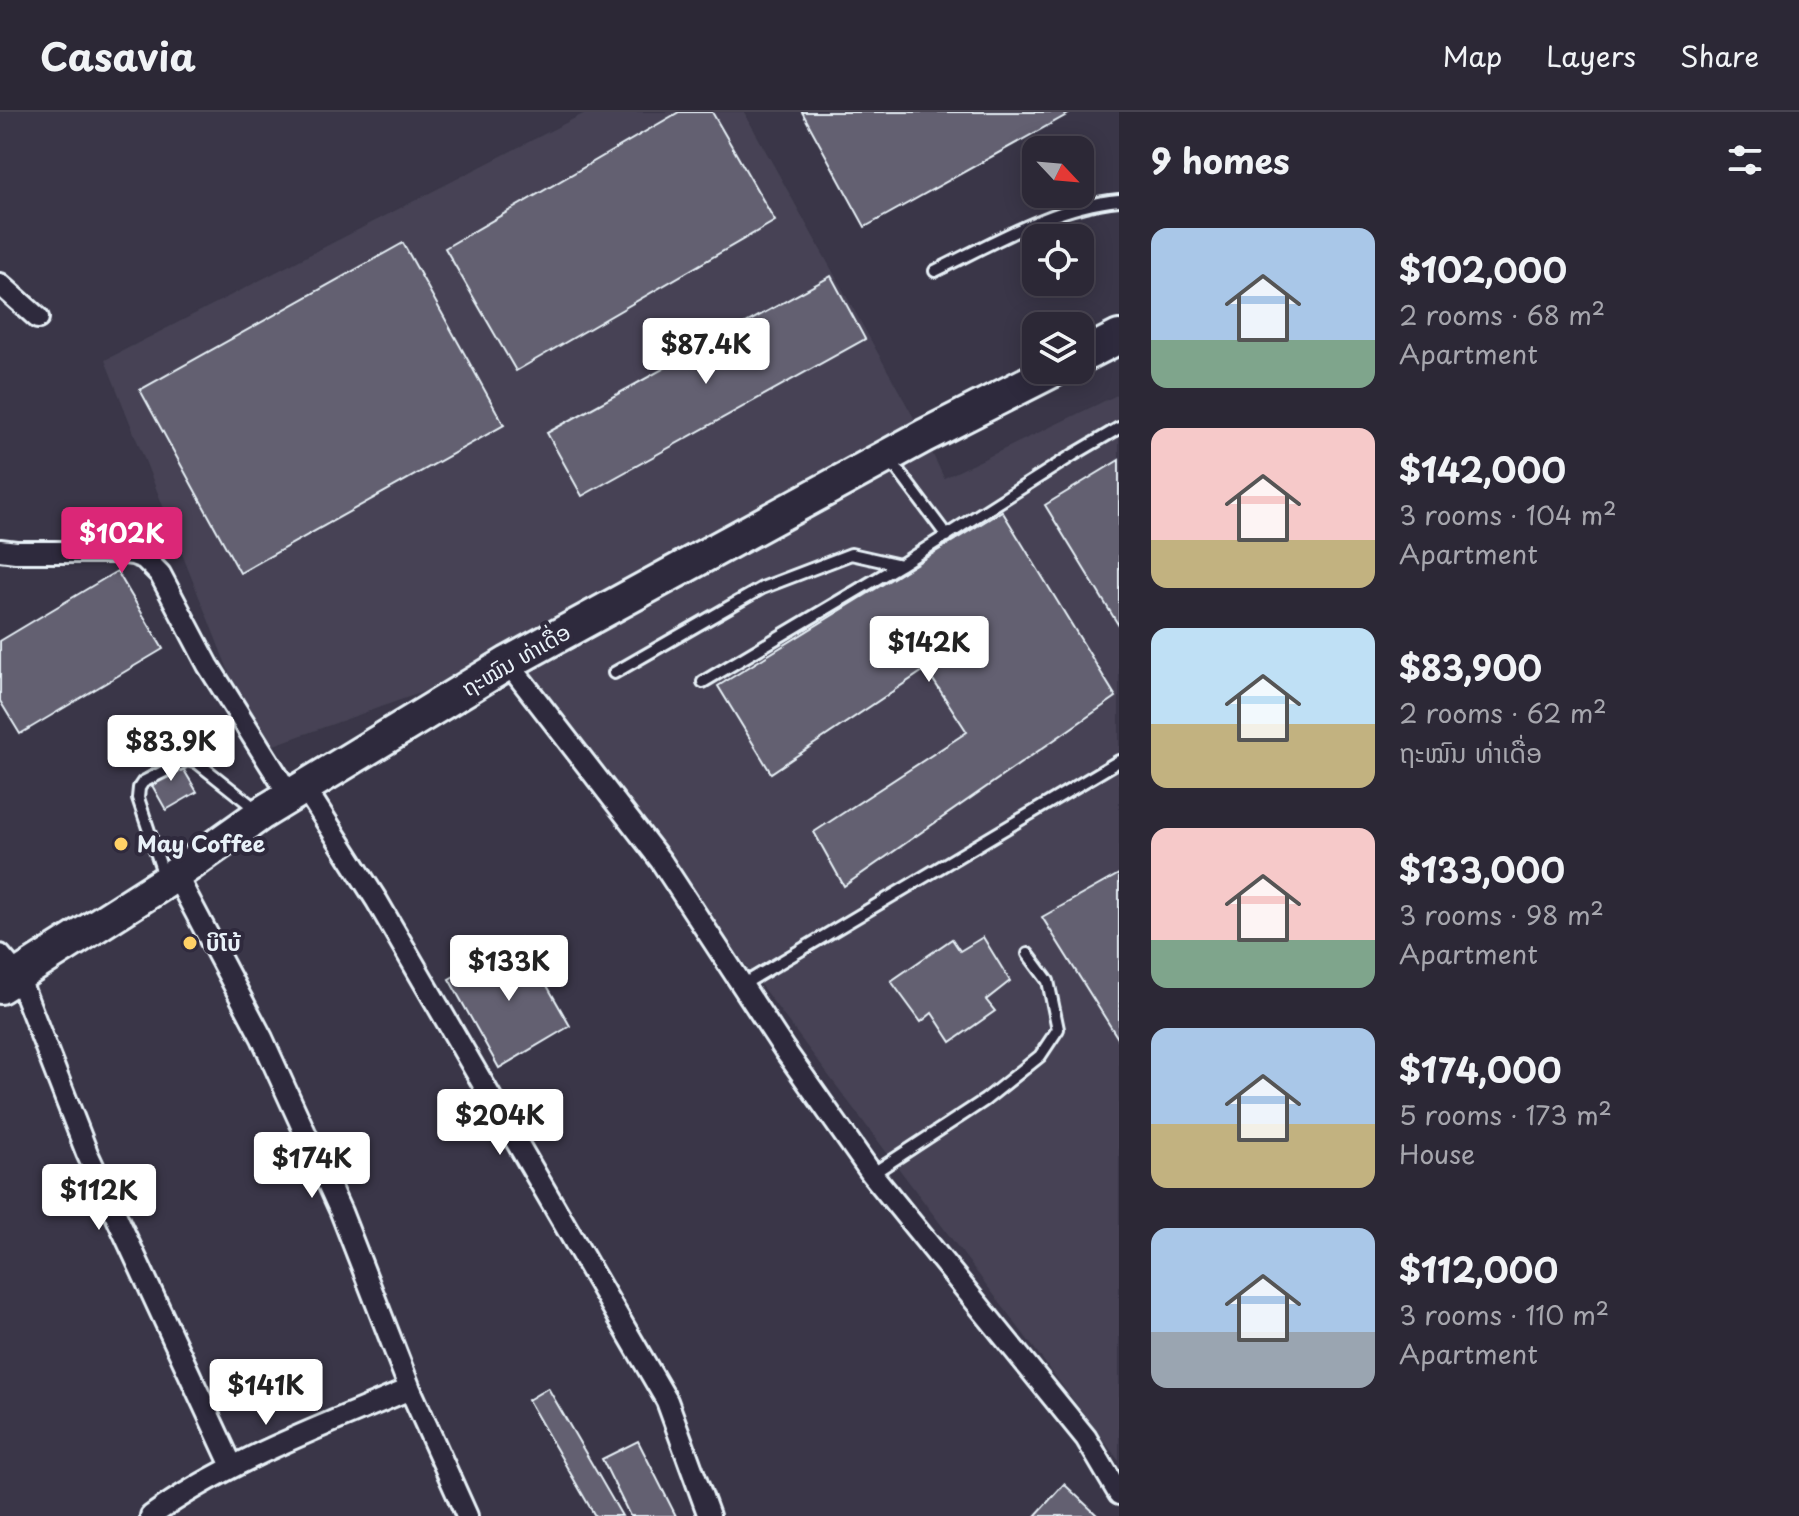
<!DOCTYPE html>
<html lang="en">
<head>
<meta charset="utf-8">
<style>
  :root { --surface:#2c2836; --page:#383442; --text:#f1f3f6; --muted:#a6a6ad; --line:#484451; --accent:#db2777 }
  body { margin:0; font-family:"Playpen Sans","Noto Sans Lao",sans-serif; background:var(--page); color:var(--text); height:100vh; display:flex; flex-direction:column; font-size:30px; white-space:nowrap }
  * { box-sizing:border-box; margin:0 }
  p { font-size:26px; color:var(--muted) }
  .icon { flex:none; width:44px; height:44px; fill:none; stroke:currentColor; stroke-width:2; stroke-linecap:round; stroke-linejoin:round }
  .map { position:relative; flex:1; overflow:hidden }
  .details { display:flex; flex-direction:column; background:var(--surface); width:680px }
  .details>* { flex:none }
  .needle { width:52px; rotate:116deg }
  .fabs { position:absolute; left:1022px; top:24px; display:grid; gap:16px }
  .fabs a { display:grid; place-items:center; width:72px; height:72px; border-radius:16px; background:var(--surface); box-shadow:0 4px 20px #0003,0 0 0 2px var(--line); font-size:40px }
  .price { position:absolute; translate:-50% -68px; padding:0 18px; border-radius:8px; background:#fff; color:#222; font-size:26px; line-height:52px; filter:drop-shadow(0 2px 4px #0008) }
  .price::after { content:''; position:absolute; left:50%; top:48px; width:24px; height:18px; margin-left:-12px; background:inherit; clip-path:polygon(0 0,100% 0,50% 100%) }
  .price.selected { background:var(--accent); color:#fff }
  ul { padding:0; list-style:none }
  li { display:flex; align-items:center; gap:24px; height:200px; padding:0 32px }
  li span { display:grid; place-items:center; flex:none; width:224px; height:160px; border-radius:16px; color:#555 }
  li>.icon { margin-inline-start:auto }
  span .icon { width:96px; height:96px; fill:#fffc; stroke-width:1 }
  li b { font-size:34px }
  h2 { display:flex; justify-content:space-between; align-items:center; height:96px; padding:0 32px; font-size:34px }
  header { display:flex; align-items:center; gap:48px; box-sizing:border-box; height:112px; padding:0 40px; background:var(--surface); border-bottom:2px solid var(--line) }
  header strong { font-size:38px }
  nav { display:flex; gap:44px; margin-inline-start:auto; font-size:28px }
  main { display:flex; flex:1; min-height:0 }
  .map>svg:first-child { display:block }
</style>
</head>
<body>
<header>
<strong>Casavia</strong>
<nav><a>Map</a><a>Layers</a><a>Share</a></nav>
</header>
<main>
<div class="map">
<svg width="1119" height="1404" viewBox="0 0 1119 1404">
  <rect width="100%" height="100%" fill="#3a3648"/>
  <filter id="ink" filterUnits="userSpaceOnUse"><feTurbulence type="fractalNoise" baseFrequency=".0125" numOctaves="2"/><feDisplacementMap in="SourceGraphic" scale="16" xChannelSelector="R" yChannelSelector="G"/><feConvolveMatrix kernelMatrix="1 2 1 2 8 2 1 2 1" color-interpolation-filters="sRGB"/></filter>
  <g filter="url(#ink)">
    <path fill="#464354" d="M587 0H744L924 324 944 366 1119 282V1349L515 547 260 638 105 248Z"/>
    <path fill="#636171" stroke="#e8f1f8" stroke-width="2" d="M679 0H712L775 109 516 259 445 136Z
      M802 0H1072L865 115Z
      M403 131 504 313 240 461 140 278Z
      M831 164 865 227 582 384 547 321Z
      M1119 348V514L1045 393Z
      M1002 399 1116 585 844 774 814 720 967 620 926 557 771 661 718 574Z
      M117 459 163 537 20 622 0 589V529Z
      M175 643 197 680 166 698 145 661Z
      M1119 762V928L1042 805Z
      M983 825 1010 869 986 888 995 899 951 930 932 901 921 910 891 869 952 827 960 839Z
      M520 826 570 914 499 956 449 867Z
      M548 1276 622 1404H595L528 1288Z
      M638 1329 676 1404H630L602 1347Z
      M1064 1372 1098 1404H1035Z"/>
    <g fill="none" stroke-linecap="round" stroke-linejoin="round">
      <defs>
        <path id="service" d="M935 159C993 131 1054 94 1119 88
          M891 349 947 424
          M614 561 762 476 851 442 900 453
          M703 570 900 453 1073 343 1119 316
          M164 764 138 686 139 676 143 670 187 648 198 651 257 698
          M742 873 1119 649
          M872 1062 985 988 1040 944 1058 917 1048 869 1028 842"/>
        <path id="minor" d="M0 172 38 206
          M0 438 16 440H117L133 442 144 446 160 462 208 553 290 684
          M508 551 661 749 784 937 872 1062 1086 1326 1119 1382
          M305 676 377 789 667 1289 709 1404
          M176 763 262 926 341 1100 410 1277 467 1404
          M0 843 18 864 87 1041 232 1354
          M151 1404C229 1348 321 1315 410 1277"/>
        <path id="primary" d="M1080 245 1119 225
          M0 875 165 770 262 701 508 551 924 324 1054 258"/>
      </defs>
      <use href="#service" stroke="#e8f1f8" stroke-width="16"/>
      <use href="#minor" stroke="#e8f1f8" stroke-width="26"/>
      <use href="#primary" stroke="#e8f1f8" stroke-width="38"/>
      <use href="#service" stroke="#2f2a3d" stroke-width="10"/>
      <use href="#minor" stroke="#2f2a3d" stroke-width="20"/>
      <use href="#primary" stroke="#2f2a3d" stroke-width="32"/>
    </g>
  </g>
  <g fill="#ffd166" stroke="#2f2a3d" stroke-width="3">
    <circle cx="121" cy="732" r="8"/>
    <circle cx="190" cy="831" r="8"/>
  </g>
  <g text-anchor="middle" stroke-width="8" stroke-linejoin="round" paint-order="stroke">
    <g font-size="22" fill="#e8f1f8" stroke="#2f2a3d">
      <text transform="translate(516 548) rotate(-30)" y="8">ຖະໝົນ ທ່າເດື່ອ</text>
    </g>
    <g font-size="22" font-weight="bold" fill="#e8f1f8" stroke="#2f2a3d" text-anchor="start">
      <text x="137" y="740">May Coffee</text>
      <text x="206" y="839">ບິໂບ້</text>
    </g>
  </g>
</svg>
<div class="fabs">
<a><svg class="needle" viewBox="-14 -14 28 28"><path d="M0-13l5 13h-10z" fill="#e53935"/><path d="M0 13l5-13h-10z" fill="#a6a6ad"/></svg></a>
<a><svg class="icon" aria-label="locate" viewBox="0 0 24 24"><circle cx="12" cy="12" r="6"/><path d="M12 2v4M12 18v4M2 12h4M18 12h4"/></svg></a>
<a><svg class="icon" aria-label="layers" viewBox="0 0 24 24"><path d="M12 4l9 5-9 5-9-5zM3 14l9 5 9-5"/></svg></a>
</div>
<b class="price" style="left:706px;top:274px">$87.4K</b>
<b class="price selected" style="left:122px;top:463px">$102K</b>
<b class="price" style="left:929px;top:572px">$142K</b>
<b class="price" style="left:171px;top:671px">$83.9K</b>
<b class="price" style="left:509px;top:891px">$133K</b>
<b class="price" style="left:500px;top:1045px">$204K</b>
<b class="price" style="left:312px;top:1088px">$174K</b>
<b class="price" style="left:99px;top:1120px">$112K</b>
<b class="price" style="left:266px;top:1315px">$141K</b>
</div>
<section class="details">
<h2>9 homes<svg class="icon" aria-label="filters" viewBox="0 0 24 24"><path d="M4 7h16M4 17h16"/><circle cx="9" cy="7" r="2"/><circle cx="15" cy="17" r="2"/></svg></h2>
<ul>
<li><span style="background:linear-gradient(#a9c7e8 70%,#7fa58c 0)"><svg class="icon" aria-label="home" viewBox="0 0 24 24"><path d="M3 11l9-7 9 7M6 9v11h12V9"/></svg></span><div><b>$102,000</b><p>2 rooms · 68 m²</p><p>Apartment</p></div></li>
<li><span style="background:linear-gradient(#f6c9c9 70%,#c2b280 0)"><svg class="icon" aria-label="home" viewBox="0 0 24 24"><path d="M3 11l9-7 9 7M6 9v11h12V9"/></svg></span><div><b>$142,000</b><p>3 rooms · 104 m²</p><p>Apartment</p></div></li>
<li><span style="background:linear-gradient(#bfe0f5 60%,#c2b280 0)"><svg class="icon" aria-label="home" viewBox="0 0 24 24"><path d="M3 11l9-7 9 7M6 9v11h12V9"/></svg></span><div><b>$83,900</b><p>2 rooms · 62 m²</p><p>ຖະໝົນ ທ່າເດື່ອ</p></div></li>
<li><span style="background:linear-gradient(#f6c9c9 70%,#7fa58c 0)"><svg class="icon" aria-label="home" viewBox="0 0 24 24"><path d="M3 11l9-7 9 7M6 9v11h12V9"/></svg></span><div><b>$133,000</b><p>3 rooms · 98 m²</p><p>Apartment</p></div></li>
<li><span style="background:linear-gradient(#a9c7e8 60%,#c2b280 0)"><svg class="icon" aria-label="home" viewBox="0 0 24 24"><path d="M3 11l9-7 9 7M6 9v11h12V9"/></svg></span><div><b>$174,000</b><p>5 rooms · 173 m²</p><p>House</p></div></li>
<li><span style="background:linear-gradient(#a9c7e8 65%,#9aa5b1 0)"><svg class="icon" aria-label="home" viewBox="0 0 24 24"><path d="M3 11l9-7 9 7M6 9v11h12V9"/></svg></span><div><b>$112,000</b><p>3 rooms · 110 m²</p><p>Apartment</p></div></li>
</ul>
</section>
</main>
</body>
</html>
